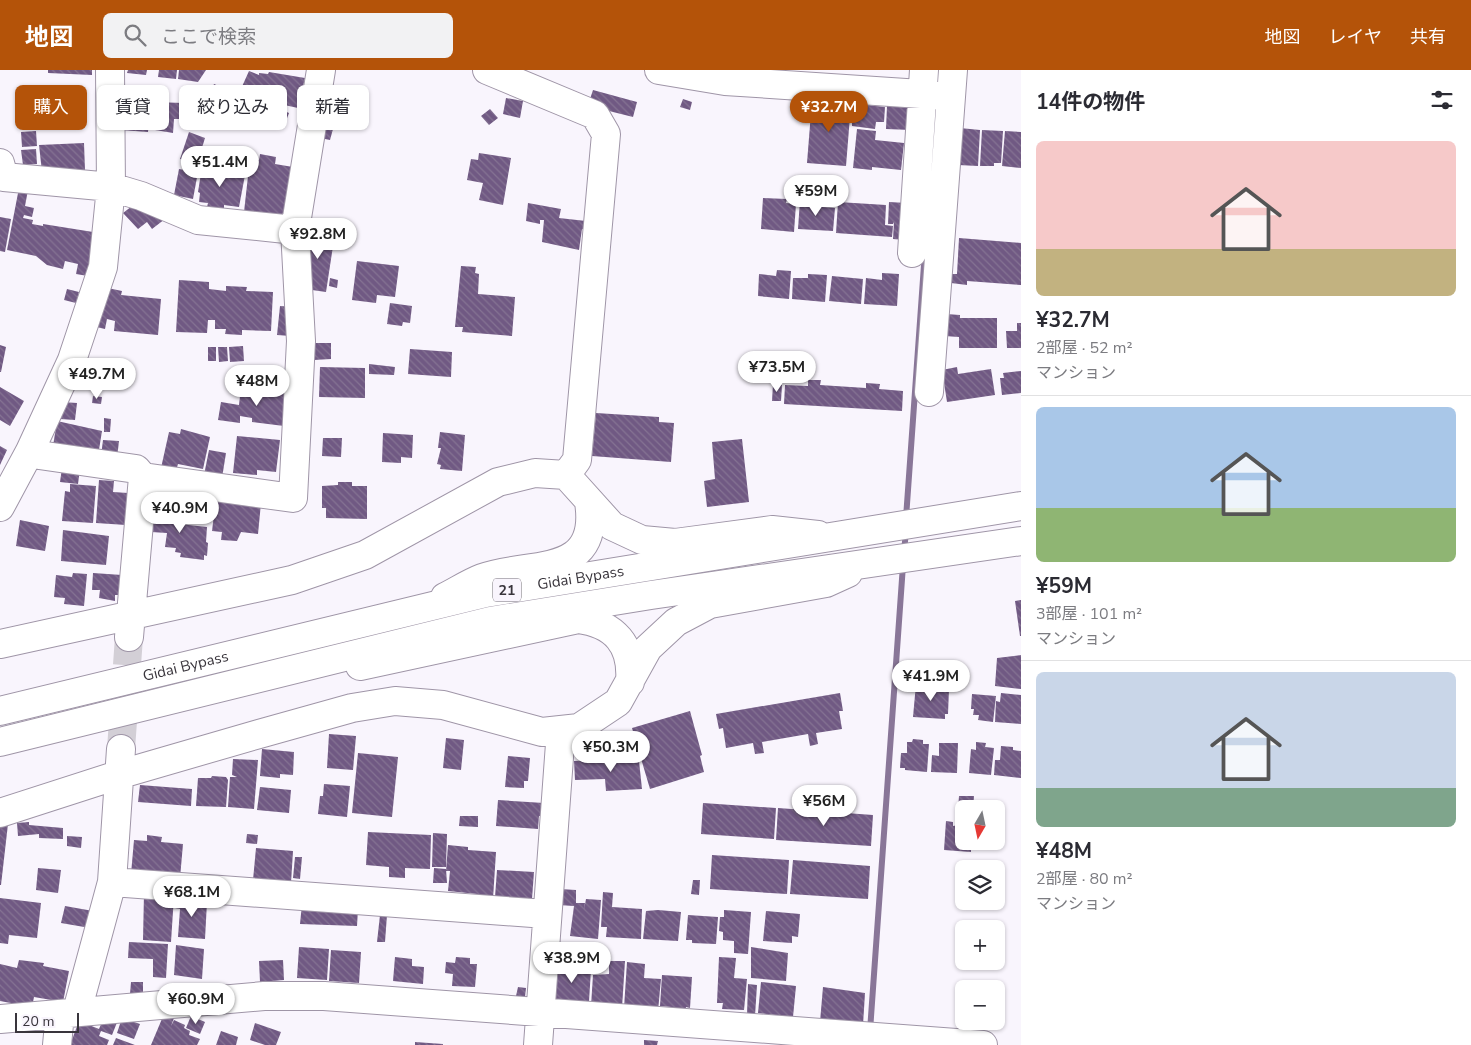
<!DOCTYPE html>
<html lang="ja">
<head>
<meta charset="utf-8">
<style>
  :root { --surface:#fff; --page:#f2f2f3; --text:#2b2b33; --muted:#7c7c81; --line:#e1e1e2; --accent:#b45309 }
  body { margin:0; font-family:"Nunito Sans","Noto Sans JP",sans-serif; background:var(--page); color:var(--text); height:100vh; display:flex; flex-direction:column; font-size:19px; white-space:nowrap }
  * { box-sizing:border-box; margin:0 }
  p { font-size:16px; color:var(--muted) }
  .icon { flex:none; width:28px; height:28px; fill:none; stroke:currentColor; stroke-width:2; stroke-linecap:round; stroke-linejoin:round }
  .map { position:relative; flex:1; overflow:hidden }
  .details { display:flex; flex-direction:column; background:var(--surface); width:450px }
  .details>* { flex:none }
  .hud { position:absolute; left:15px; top:15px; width:475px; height:45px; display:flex; gap:10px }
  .needle { width:32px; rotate:189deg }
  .buttons { position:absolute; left:955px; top:730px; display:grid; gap:10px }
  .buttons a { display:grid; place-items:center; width:50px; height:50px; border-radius:8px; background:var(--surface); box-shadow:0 1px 4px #0004; font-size:25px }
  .scale { position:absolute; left:15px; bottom:12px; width:64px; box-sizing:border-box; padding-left:5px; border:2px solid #39353c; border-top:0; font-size:14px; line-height:18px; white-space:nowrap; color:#39353c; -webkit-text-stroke:4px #f9f5fd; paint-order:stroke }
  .price { position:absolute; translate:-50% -42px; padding:0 11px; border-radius:18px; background:#fff; color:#222; font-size:16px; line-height:32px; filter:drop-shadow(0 1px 2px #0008) }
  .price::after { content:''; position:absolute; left:50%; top:30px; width:15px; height:11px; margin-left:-8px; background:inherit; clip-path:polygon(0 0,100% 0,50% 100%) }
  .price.selected { background:var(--accent); color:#fff }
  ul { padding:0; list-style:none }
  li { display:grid; align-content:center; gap:10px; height:265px; padding:0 15px }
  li+li { border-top:1px solid var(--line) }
  li span { display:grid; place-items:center; height:155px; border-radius:8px; color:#555 }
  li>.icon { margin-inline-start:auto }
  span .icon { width:90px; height:90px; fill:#fffc; stroke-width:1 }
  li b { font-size:21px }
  h2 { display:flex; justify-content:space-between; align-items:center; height:60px; padding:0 15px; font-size:21px }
  .tag { padding:0 18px; border-radius:8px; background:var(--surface); box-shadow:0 1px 4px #0004; font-size:18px; line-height:45px }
  .tag.selected { background:var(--accent); color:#fff }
  header { display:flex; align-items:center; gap:30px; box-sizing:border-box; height:70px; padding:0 25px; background:var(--accent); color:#fff }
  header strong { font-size:24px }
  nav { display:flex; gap:28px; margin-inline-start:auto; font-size:18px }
  .search { width:350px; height:45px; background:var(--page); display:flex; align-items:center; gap:12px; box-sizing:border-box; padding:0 18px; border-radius:8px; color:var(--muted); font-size:19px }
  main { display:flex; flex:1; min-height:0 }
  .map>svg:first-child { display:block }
</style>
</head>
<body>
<header>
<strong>地図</strong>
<div class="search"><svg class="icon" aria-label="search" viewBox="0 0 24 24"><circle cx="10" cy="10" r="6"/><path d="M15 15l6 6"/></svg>ここで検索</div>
<nav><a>地図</a><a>レイヤ</a><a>共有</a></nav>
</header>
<main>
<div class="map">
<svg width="1021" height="975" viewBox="0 0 1021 975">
  <defs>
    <pattern id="building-back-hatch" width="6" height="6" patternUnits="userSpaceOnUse" patternTransform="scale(1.25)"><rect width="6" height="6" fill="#705983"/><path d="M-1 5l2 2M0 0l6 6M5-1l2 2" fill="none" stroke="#857393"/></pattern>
  </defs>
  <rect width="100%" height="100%" fill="#f9f5fd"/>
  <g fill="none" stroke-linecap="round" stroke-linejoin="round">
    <path stroke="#897698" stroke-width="6" d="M937 19 938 0
      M906 448 925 181
      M904 483 906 460
      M870 961 903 495"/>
  </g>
  <path fill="url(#building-back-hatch)" d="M48 0H92V5L48 3Z
    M128 0H147L146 5 127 3Z
    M159 0H177L176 9 158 7Z
    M179 0H206L198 12 178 9Z
    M249 1 259 5V3L268 4 269 2 305 8 298 38 257 29 240 21Z
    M214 14 247 28 238 48 206 34Z
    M130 18 140 19 138 28 151 29 148 62 121 60 119 28Z
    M593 20 637 32 633 47 601 39 596 34 597 31 590 29Z
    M506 28 523 31 520 48 503 44Z
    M683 29 692 32 690 40 680 37Z
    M812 30 851 34 846 96 807 93Z
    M152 32 184 33 182 49H174L173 63 149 59Z
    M859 34 885 37 884 52H876L875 59 852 56V45H858Z
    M273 36 289 43 286 51 270 44Z
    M887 36 912 38 911 60 886 59Z
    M490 39 498 48 489 55 481 46Z
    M317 55 333 59 330 70 315 67Z
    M960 58 980 60 978 96 958 95Z
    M857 59 876 61 875 70 904 73 901 100 872 97V100L853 98Z
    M982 60 1003 61 1001 93H994V96H980Z
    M36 61 37 76 22 77 21 62Z
    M1005 61 1021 62V98L1002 96Z
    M189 62 205 68 197 94 180 89Z
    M84 73 85 100 42 102 39 75Z
    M36 79 37 94 23 95 21 80Z
    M479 83 511 88 503 135 479 130 483 113 467 110 471 89 478 90Z
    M260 84 276 87 275 94 293 97 285 147 244 142 250 88 259 90Z
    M202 97 245 105 239 137 224 135V140L207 137 208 133 199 132 200 123 198 122Z
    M179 99 198 102 193 129 174 125Z
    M817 113 836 115 834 130 816 128Z
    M19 118 28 120 25 136 34 138 32 147 24 145 23 148 33 150 32 154 43 156V154L93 162 91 175 93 176 88 206 76 204 78 194 65 191 63 199 47 195 36 186 7 180Z
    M763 128 787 129 786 133 796 134 794 162 761 159Z
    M800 130 809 131V136L835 138 833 161 798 159Z
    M838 132 886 135 885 155 893 156 892 167 836 163Z
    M889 132 907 133 904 170 893 169 894 152 893 154H888Z
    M136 133 146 136 154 147 160 142 165 149 152 159 147 152 138 159 123 143Z
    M528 133 561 139 559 148 586 151 585 160 582 159 579 180 542 172 544 150H540V154L526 151Z
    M0 147 11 149 5 182 0 181Z
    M310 160 335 163 326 222 305 219 304 201Z
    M959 168 1021 173V215L967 211V215L951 213 952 204H957Z
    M357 191 399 196 395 227 377 225 376 233 352 230Z
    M461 196 476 197 475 203 479 204 478 224 515 227 512 266 462 262 463 257H455Z
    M777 200 791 201 789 229 758 226 759 204 776 206Z
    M882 203 899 204 897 236 864 234 866 208 882 210Z
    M808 204 827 205 825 232 792 229 793 208H808Z
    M832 206 863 209 861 234 829 231Z
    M330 208 338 210 337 218 329 216Z
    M179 210 209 212V219L226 221V216L247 217 246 221 273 222 271 261 242 260V265L225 264 226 259H215V250H208L207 263 176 262Z
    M103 217 122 221 121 225 161 229 158 265 114 261 115 251 107 249 105 259 92 256Z
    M67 219 79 222 76 233 64 230Z
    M390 233 412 236 410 253 403 252 402 256 387 254Z
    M280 236 294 237 291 266 277 265Z
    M946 244 960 245V248H997V278H959V267L944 266Z
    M1017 253H1021V278H1007L1006 261H1017Z
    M314 273H331V289L314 290Z
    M0 275 6 277 1 302H0Z
    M243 276 244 291 230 292 229 277Z
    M208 277H216V291H208Z
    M218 277H227L228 291 219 292Z
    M410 279 452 282 451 307 408 304Z
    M369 294 395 297 394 305 369 304Z
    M320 297 365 298V328L319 327Z
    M957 297 958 304 991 299 995 325 947 332 942 300Z
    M1021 301V323L1002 325 1000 308H1004L1003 303Z
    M808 310H821L820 315 866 318V313L880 314 879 319 903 321 902 341 784 334 785 315 808 316Z
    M773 314 782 315 781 331H772Z
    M256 315 266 316V319L288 322 284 356 252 352V348L240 346V353L218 350 221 332 239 335 241 317 255 318Z
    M0 317 24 331 10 356 0 350Z
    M93 326 102 327 101 334 92 333Z
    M62 332 77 333 75 350 60 349Z
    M596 343 659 347V352L674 353 671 392 592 386Z
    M104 348 111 349 110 362H104Z
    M57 351 102 361 98 386 53 376Z
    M181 359 210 367 203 399 178 394 176 401 161 398 169 362 180 364Z
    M440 362 465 365 462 401 440 399 441 395 437 394 441 378H438Z
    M383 363 413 365 412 388 401 387V393L382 392Z
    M237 366 280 370 276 402 257 400V405L233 403Z
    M323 368H342L341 387 322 386Z
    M742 369 749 432 707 437 704 411 715 409 712 372Z
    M103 370 119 371 117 388 101 386Z
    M0 376 7 380 0 395Z
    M209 380 226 383 222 408 204 405Z
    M62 398 80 399 78 414 60 412Z
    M99 410 114 411 113 422 128 423 126 455 96 453Z
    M338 412H352V416H367V449L326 448V438H322V416L338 415Z
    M70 414 96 416 93 453 62 451 65 421 70 422Z
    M216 429 261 433 258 464 241 462 237 471 221 470 222 462 212 461Z
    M154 431 167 432 166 445H170V453L207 457 206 472 208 473 207 486 204 485V490L180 487 181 483 175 482 176 478 165 477 167 463 151 462Z
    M20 450 49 456 45 481 16 476Z
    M63 460 109 466 106 495 61 491Z
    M73 503 87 504 84 536 64 534 65 528 54 527 56 505 72 507Z
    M93 503 122 505 121 525H115V531L99 528 100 520H92Z
    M1021 530V566H1020L1015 531Z
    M1021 585V619L995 616 997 588Z
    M916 614 940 616V618L949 619 948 644H945V649L913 647Z
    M840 623 843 641H839L842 659 816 663 818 674 810 676 808 664 762 672 764 683 755 684 753 673 726 678 723 658 719 659 716 644Z
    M1001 623 1021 625V654L995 652 996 631 1000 632Z
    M972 624 996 626 993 652 978 650 979 645H973L974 639H971Z
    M690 641 702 685 700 686 704 702 650 719 632 658Z
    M329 664 356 666 353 700 327 698Z
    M446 668 464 670 461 700 443 698Z
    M913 669 923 670V674H929L927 702 905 700V698H900L901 683H907V672H912Z
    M976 672 986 673 985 677 994 678 991 705 969 703 971 679 976 680Z
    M939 673H958L957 703 931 702 932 685 939 686Z
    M1001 676 1013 677V680L1021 681V708L994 705 995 690H1000Z
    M262 679 294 682 293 705 280 704V708L260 706Z
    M358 683 398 687 392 747 352 743Z
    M508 686 530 688 528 711H524V718L505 717Z
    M233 689 258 690 254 739 228 737 230 707H237L232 705Z
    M601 690 639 691 642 719 606 721 605 709 575 710 574 691Z
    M212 706 226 707 228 710 226 737 196 736 198 708H211Z
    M324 714 350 716 347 747 318 744 320 726H323Z
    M140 715 192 719 191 736 138 732Z
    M260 717 291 720 289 743 257 740Z
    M959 726H974L973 739 958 740Z
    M498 730 544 733 543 746H539L538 759 496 756Z
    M703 733 776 738 774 769 701 764Z
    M778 738 873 745 871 776 776 770Z
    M460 746H478V757L459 756Z
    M946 751 953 752V756L964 754V771H971V782L944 780Z
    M29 752V755L63 758V769L39 768V764L18 766 17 753Z
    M8 754 1 815H0V755Z
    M368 762 431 765 430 799 405 798V808L389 807V797L366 795Z
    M433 763 447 764 446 797H432Z
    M247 764 258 765 257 774 246 773Z
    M147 765 162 767 161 772 183 774 180 808 131 804 134 770 147 771Z
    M67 766 82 767 81 778 67 776Z
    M448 775 468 777V780L496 782 493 829 477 828V824L448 821 450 801H446Z
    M256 778 293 781 291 813 253 810Z
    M712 785 789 790 787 824 710 819Z
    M295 787H302L300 809 293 808Z
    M793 790 870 796 868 829 790 824Z
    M38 798 61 800 58 823 36 820Z
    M434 798 446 799 447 813H433Z
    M497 800 534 802 532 829 495 827Z
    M693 810H700L699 825 691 824Z
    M560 819 576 820V833H585L584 840 586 829 601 830 598 869 570 866 574 836 558 835Z
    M603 822 613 823 612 837 642 839 641 869 606 867 607 857H601Z
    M144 823 174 826 171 872 143 870Z
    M175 826 207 832 205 869 178 867 180 839 175 838Z
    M0 828 41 833 37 868 9 865 8 874 0 873Z
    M302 834 358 839 357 856 300 854Z
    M65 836 93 841 90 858 61 853Z
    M658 840 681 842 678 871 643 869 646 841Z
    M724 840 751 842 748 884 734 883V871L723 870V862L719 861 720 847H724Z
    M766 841 800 844 798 867 792 866V873L763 871Z
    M380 845H387L385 872H377Z
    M688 845 718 847 716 874 692 873V870H686Z
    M129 872 168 874 166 908 153 907V889L128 888Z
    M176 875 204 879 202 909 174 905Z
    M299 877 329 879 327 910 297 908Z
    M751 877 788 883 786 911 751 908Z
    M331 880 361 882 359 913 329 911Z
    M395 887 412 889V896L424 897 423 914 393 911Z
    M456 887 470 888V894H477L475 917 452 916 453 904 445 903 446 892 455 893Z
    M719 887 736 888 734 908 747 909 744 940 722 939 723 933H717Z
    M19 890 44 893 43 896 69 901 63 932 34 927 32 937 0 931V894L17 898Z
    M283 890 284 910 260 912 259 891Z
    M609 891H625L622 938 591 936 593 905 609 904Z
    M627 892 645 894 644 908 661 909 658 941 624 938Z
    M555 894 579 896V899L591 900 589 931 555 932Z
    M662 905 692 907 690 938 686 937 685 942H671V937L660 936Z
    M131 912H143V925L130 924Z
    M761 912 796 916 793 947 758 943Z
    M748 914 757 915 755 946 747 945Z
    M518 917 526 918 525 927 516 926Z
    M823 917 865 923 863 955 820 952Z
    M164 944 174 948 171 956 174 950 185 955 184 958 190 961 189 965 200 969 197 975H151Z
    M191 946 205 952 200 964 186 958Z
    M104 947 118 950 112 965 101 961 99 966 109 970 107 975H70L79 951 99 959Z
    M122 948 140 954 134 969 117 963Z
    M255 953 281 962 276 975H265L250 970Z
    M221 961 238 967 236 975H216Z
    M116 968 135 975H113Z
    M644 970 658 971 657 975H644Z
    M415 972 443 974V975H415Z"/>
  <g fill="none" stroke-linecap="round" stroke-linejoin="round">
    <path stroke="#d3cfd6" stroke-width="28" stroke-dasharray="28 14" stroke-linecap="butt" d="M121 679 129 567"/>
    <defs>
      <path id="minor" d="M487 0 595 45 606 64 577 390 566 405
        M659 0 725 11 951 26
        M0 93 4 107 111 117 141 126 198 150 295 160
        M912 183 924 0
        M929 322 953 0
        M30 381 39 385 136 399 143 407
        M0 437 30 381 72 290 103 197 111 117 110 0
        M445 527C457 521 469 513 482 508 529 491 601 509 589 432
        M129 567 143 407 293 428 301 271 295 160 321 0
        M0 574 292 510 365 485 498 412 535 403 566 405 612 456 642 470 675 473 772 460 818 465
        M360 596 578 549C615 554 633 575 630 612
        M0 743 121 704 259 664 352 638 395 631 443 635 542 662 579 658 618 632 648 578 676 552 710 534 826 513 848 503
        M112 812 546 844
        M77 941 112 812 121 679
        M0 949 264 926H324L983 975
        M57 975 60 944
        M538 975 561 660"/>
      <g id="highway">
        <path id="s1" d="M0 641 486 523 1021 436"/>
        <path d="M0 672 490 551 651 525 1021 471"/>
      </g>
    </defs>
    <use href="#minor" stroke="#9f95a7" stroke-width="30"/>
    <use href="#highway" stroke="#9f95a7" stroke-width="30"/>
    <path stroke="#b5b1b8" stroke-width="3" stroke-dasharray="4 2.5" stroke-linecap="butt" d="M582 685 591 684 597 677"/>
    <use href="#minor" stroke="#fff" stroke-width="28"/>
    <use href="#highway" stroke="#fff" stroke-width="28"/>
  </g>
  <g text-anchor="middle" stroke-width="5" stroke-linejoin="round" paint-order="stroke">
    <rect fill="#f9f5fd" stroke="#736f76" stroke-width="1" x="493" y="508.5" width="28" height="23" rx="4"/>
    <g font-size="14" font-weight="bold" fill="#39353c">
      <text x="507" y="525">21</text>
    </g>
    <g font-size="15" fill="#39353c" stroke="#f9f5fd">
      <text dy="5" stroke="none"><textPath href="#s1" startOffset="596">Gidai Bypass</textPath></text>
      <text dy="5" stroke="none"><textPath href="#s1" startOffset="191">Gidai Bypass</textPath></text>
    </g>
  </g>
</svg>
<div class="buttons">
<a><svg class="needle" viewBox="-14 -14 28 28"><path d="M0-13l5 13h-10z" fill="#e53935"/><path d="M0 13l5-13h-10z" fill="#7c7c81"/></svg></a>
<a><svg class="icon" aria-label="layers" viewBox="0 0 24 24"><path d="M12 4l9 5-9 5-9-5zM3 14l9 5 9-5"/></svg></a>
<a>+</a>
<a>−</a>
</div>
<div class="scale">20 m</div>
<b class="price selected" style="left:829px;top:63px">¥32.7M</b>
<b class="price" style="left:220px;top:118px">¥51.4M</b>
<b class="price" style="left:816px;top:147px">¥59M</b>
<b class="price" style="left:318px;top:190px">¥92.8M</b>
<b class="price" style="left:777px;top:323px">¥73.5M</b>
<b class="price" style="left:97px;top:330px">¥49.7M</b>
<b class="price" style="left:257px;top:337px">¥48M</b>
<b class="price" style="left:180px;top:464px">¥40.9M</b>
<b class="price" style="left:931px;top:632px">¥41.9M</b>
<b class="price" style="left:611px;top:703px">¥50.3M</b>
<b class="price" style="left:824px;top:757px">¥56M</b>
<b class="price" style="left:192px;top:848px">¥68.1M</b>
<b class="price" style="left:572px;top:914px">¥38.9M</b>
<b class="price" style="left:196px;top:955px">¥60.9M</b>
<div class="hud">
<a class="tag selected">購入</a>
<a class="tag">賃貸</a>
<a class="tag">絞り込み</a>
<a class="tag">新着</a>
</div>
</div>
<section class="details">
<h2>14件の物件<svg class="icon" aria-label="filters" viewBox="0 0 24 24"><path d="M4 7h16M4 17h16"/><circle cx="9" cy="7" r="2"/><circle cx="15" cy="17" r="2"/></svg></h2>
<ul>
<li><span style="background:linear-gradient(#f6c9c9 70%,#c2b280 0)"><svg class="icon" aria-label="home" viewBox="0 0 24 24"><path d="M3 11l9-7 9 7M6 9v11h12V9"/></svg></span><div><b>¥32.7M</b><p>2部屋 · 52 m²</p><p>マンション</p></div></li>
<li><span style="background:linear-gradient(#a9c7e8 65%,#8fb573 0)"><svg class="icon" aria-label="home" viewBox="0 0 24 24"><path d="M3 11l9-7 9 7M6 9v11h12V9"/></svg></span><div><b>¥59M</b><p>3部屋 · 101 m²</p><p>マンション</p></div></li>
<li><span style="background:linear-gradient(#c9d6e8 75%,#7fa58c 0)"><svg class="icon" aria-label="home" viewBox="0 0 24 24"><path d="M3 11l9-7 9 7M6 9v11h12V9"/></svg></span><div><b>¥48M</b><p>2部屋 · 80 m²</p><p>マンション</p></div></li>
</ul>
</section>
</main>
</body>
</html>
